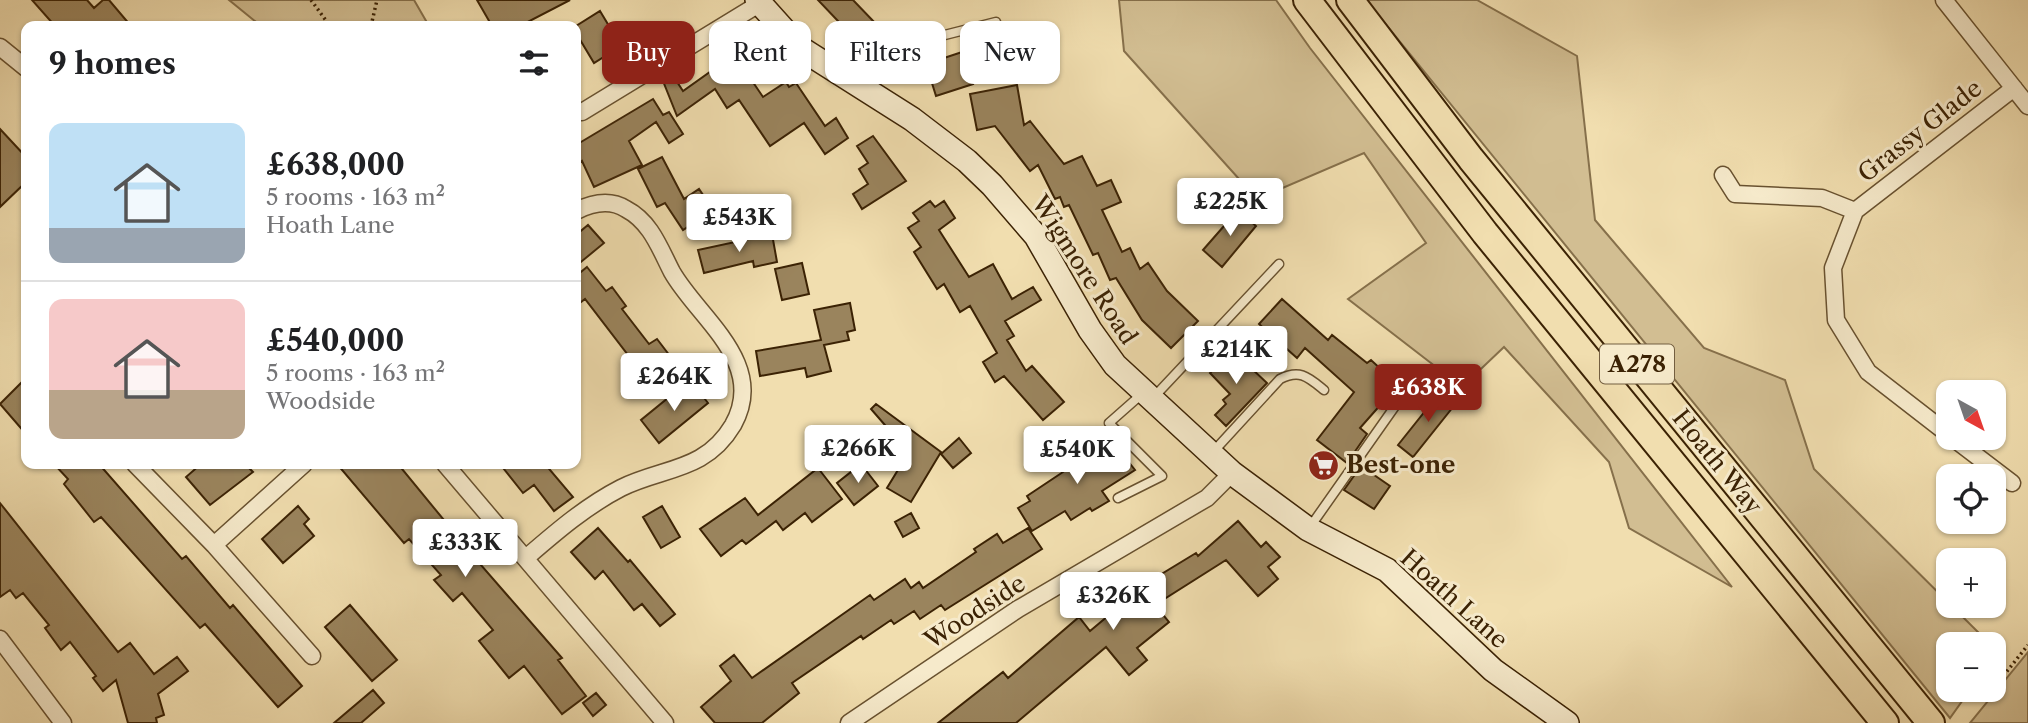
<!DOCTYPE html>
<html lang="en">
<head>
<meta charset="utf-8">
<style>
  :root { --surface:#fff; --page:#f6f6f6; --text:#202124; --muted:#757577; --line:#e0e0e0; --accent:#8f2418 }
  body { margin:0; font-family:"Libre Caslon Text",serif; background:var(--page); color:var(--text); height:100vh; display:flex; flex-direction:column; font-size:26px; white-space:nowrap }
  * { box-sizing:border-box; margin:0 }
  p { font-size:23px; color:var(--muted) }
  .icon { flex:none; width:38px; height:38px; fill:none; stroke:currentColor; stroke-width:2; stroke-linecap:round; stroke-linejoin:round }
  .map { position:relative; flex:1; overflow:hidden }
  .panel { position:absolute; left:21px; top:21px; width:560px; height:448px; display:flex; flex-direction:column; background:var(--surface); border-radius:14px; box-shadow:0 2px 5px #0004 }
  .panel>* { flex:none }
  .hud { position:absolute; left:602px; top:21px; width:665px; height:63px; display:flex; gap:14px }
  .needle { width:46px; rotate:140deg }
  .tools { position:absolute; left:1936px; top:380px; display:grid; gap:14px }
  .tools a { display:grid; place-items:center; width:70px; height:70px; border-radius:14px; background:var(--surface); box-shadow:0 2px 5px #0004; font-size:35px }
  .price { position:absolute; translate:-50% -60px; padding:0 16px; border-radius:7px; background:#fff; color:#222; font-size:23px; line-height:46px; filter:drop-shadow(0 2px 4px #0008) }
  .price::after { content:''; position:absolute; left:50%; top:42px; width:21px; height:16px; margin-left:-10px; background:inherit; clip-path:polygon(0 0,100% 0,50% 100%) }
  .price.selected { background:var(--accent); color:#fff }
  ul { padding:0; list-style:none }
  li { display:flex; align-items:center; gap:21px; height:175px; padding:0 28px }
  li+li { border-top:2px solid var(--line) }
  li span { display:grid; place-items:center; flex:none; width:196px; height:140px; border-radius:14px; color:#555 }
  li>.icon { margin-inline-start:auto }
  span .icon { width:84px; height:84px; fill:#fffc; stroke-width:1 }
  li b { font-size:30px }
  h2 { display:flex; justify-content:space-between; align-items:center; height:84px; padding:0 28px; font-size:30px }
  .tag { padding:0 24px; border-radius:14px; background:var(--surface); box-shadow:0 2px 5px #0004; font-size:24px; line-height:63px }
  .tag.selected { background:var(--accent); color:#fff }
  .map>svg:first-child { display:block }
</style>
</head>
<body>
<div class="map">
<svg width="2028" height="723" viewBox="0 0 2028 723">
  <rect width="100%" height="100%" fill="#f1deaf"/>
  <filter id="stains"><feTurbulence type="fractalNoise" baseFrequency=".00286" numOctaves="4"/><feColorMatrix values="0 0 0 0 .2 0 0 0 0 .09 0 0 0 0 .02 0 0 0 .5 -.17"/></filter>
  <radialGradient id="worn" r=".72"><stop offset=".6" stop-color="#630" stop-opacity="0"/><stop offset="1" stop-color="#630" stop-opacity=".3"/></radialGradient>
  <path fill="#d2be92" stroke="#86704b" stroke-width="2" d="M229 0H414L429 26H261Z
    M1119 0H1276L1310 48 1732 587 1629 528 1609 462 1504 347 1462 387 1348 299 1426 243 1364 153 1257 199 1124 51Z
    M1366 0H1477L1577 56 1595 220 1704 348 1785 380 1814 469 1990 644H1948V690H1970L1950 718Z
    M2028 652V723H1970Z"/>
  <path fill="#9a845d" stroke="#3b2204" stroke-width="2" d="M32 0H87L94 8 103 0H109L131 26H55Z
    M477 0H570L520 26H492Z
    M818 0H853L877 25 858 42Z
    M600 11 621 46 594 63 576 33V26Z
    M742 37 756 57 742 66 763 97 786 82 789 87 796 83 825 126 836 118 848 138 825 154 804 123 770 146 739 100 727 108 715 89 677 116 661 76 670 71 683 91 721 64 716 57Z
    M962 52 973 84 936 96 926 64Z
    M1017 85 1024 125 1030 121 1064 164 1082 156 1097 186 1111 180 1121 202 1102 210 1122 252 1130 248 1140 269 1148 263 1167 291 1198 321 1171 348 1142 320 1116 278 1110 280 1098 253 1093 255 1069 205 1064 207 1060 197 1055 199 1038 165 1030 171 995 126 977 130 970 94Z
    M653 99 663 115 669 112 683 134 669 143 656 122 629 141 642 165 594 187 582 161 576 167V145Z
    M0 129 26 157V182L0 207Z
    M873 136 906 181 862 209 853 194 868 184 859 169 868 163 857 146Z
    M662 157 684 199 699 189 713 210 683 230 665 203 657 207 638 169Z
    M930 201 935 207 944 201 955 218 939 230 969 277 993 264 1012 299 1033 287 1041 300 1005 321 1014 336 1007 340 1026 371 1032 366 1064 402 1043 420 1004 376 995 382 983 362 997 353 970 306 960 312 944 284 937 289 914 252 921 247 908 228 919 221 913 213Z
    M1238 210 1256 226 1222 267 1203 250Z
    M588 225 604 243 576 266V235Z
    M772 234 777 262 754 267 753 261 704 273 698 250Z
    M802 263 809 294 782 300 775 269Z
    M587 267 606 291 612 287 626 306 622 309 649 344 657 339 670 356 641 379 628 362 631 359 585 299 576 306V276Z
    M1282 299 1328 340 1332 335 1367 363 1371 360 1398 385 1360 428 1367 434 1347 463 1317 440 1354 392 1305 348 1297 358 1259 324Z
    M850 303 855 330 847 332 849 340 824 345 831 371 807 377 805 368 760 376 756 351 821 340 814 310Z
    M1233 351 1267 383 1226 426 1215 415 1226 404 1223 400 1230 394 1210 373Z
    M26 378V434L0 404Z
    M694 385 708 403 659 443 641 420 679 389 683 394Z
    M1442 390 1457 402 1413 457 1398 445Z
    M876 404 941 452 911 502 887 488 904 460 890 450 898 440 871 409Z
    M959 438 971 453 953 468 941 454Z
    M1111 440 1135 470 1102 491 1109 501 1092 511 1090 508 1071 520 1065 511 1032 531 1018 508 1030 501 1027 496 1063 472 1057 462 1076 450 1081 458Z
    M54 464H99L182 559 186 556 230 608 233 605 302 686 278 707 205 624 200 628 101 517 94 522 64 484 68 479Z
    M201 464H245L253 472 210 505 186 477Z
    M337 464H398L448 525 451 522 485 560 480 564 562 658 558 660 586 696 562 714 524 666 509 678 479 641 493 630 462 593 453 601 434 580 441 575 409 539 404 543Z
    M500 464H545L573 497 554 511 534 485 523 493Z
    M861 464 878 486 854 505 837 483Z
    M1361 466 1390 486 1374 509 1344 490Z
    M818 468 842 499 812 522 805 513 783 530 776 521 746 544 742 540 721 556 700 529 745 498 758 515Z
    M0 503 118 652 130 643 154 674 177 657 188 671 158 694 164 715 156 718 157 723H128L116 680 103 691 93 678 96 676 70 642 61 650 45 628 49 625 23 593 16 598 10 590 0 597Z
    M298 506 309 519 304 524 314 536 283 563 262 539Z
    M662 506 680 537 661 548 643 517Z
    M911 513 919 528 903 537 895 522Z
    M1238 521 1261 547 1266 542 1280 557 1268 567 1278 579 1258 596 1226 560 1155 605 1169 622 1137 648 1147 660 1129 675 1106 647 1016 723H938L1003 672 1008 678 1079 617 1090 631 1127 600 1124 597 1139 585 1140 587 1196 553 1198 556Z
    M598 528 628 562 630 560 675 614 660 626 642 604 634 610 603 571 595 579 571 552Z
    M1028 528 1042 549 945 610 941 605 920 619 914 611 894 624 891 620 863 639 861 636 792 683 799 693 762 723H715L701 707 731 681 720 666 734 655 752 678 870 595 874 600 905 579 911 588 919 582 923 588 976 552 974 549 997 534 1003 543Z
    M350 605 397 660 372 681 325 627Z
    M373 690 384 703 361 723H334Z
    M596 693 606 705 593 716 583 703Z"/>
  <g fill="none" stroke-linecap="round" stroke-linejoin="round">
    <defs>
      <path id="lane" d="M842 73 850 59 996 22
        M1153 398 1279 264
        M1213 452 1280 379C1300 369 1308 377 1324 390
        M1118 498 1162 476 1109 423 1143 393
        M1310 527 1405 392"/>
      <path id="street" d="M1944 0 2028 106
        M0 47 26 68
        M582 112 759 4
        M1723 175 1735 194 1822 198 1855 211
        M1948 434 1868 372 1836 320 1833 268 1855 211 2014 88
        M1953 438 2012 483
        M135 464 214 545
        M304 464 214 545 312 656
        M445 464 665 723
        M527 557C556 532 586 506 621 488 663 467 705 472 733 425 768 363 698 318 672 272 660 249 651 222 626 209 610 199 592 203 576 211
        M0 639 63 723
        M849 723 1018 609 1207 498 1232 473"/>
      <path id="secondary" d="M757 0 800 48 912 119 967 161 992 185 1036 236 1090 330 1115 365 1232 473 1308 529 1387 570 1493 670 1567 723"/>
      <path id="primary" d="M1307 0 1485 233 1885 723
        M1350 0 1471 159 1931 723"/>
    </defs>
    <use href="#lane" stroke="#68512f" stroke-width="11"/>
    <use href="#street" stroke="#68512f" stroke-width="19"/>
    <use href="#secondary" stroke="#3b2204" stroke-width="26"/>
    <use href="#primary" stroke="#3b2204" stroke-width="30"/>
    <path stroke="#3b2204" stroke-width="3.5" stroke-dasharray="2 3.5" stroke-linecap="butt" d="M311 0 330 26
      M371 26 377 0
      M2000 680 2028 645"/>
    <use href="#lane" stroke="#f6eacb" stroke-width="8"/>
    <use href="#street" stroke="#f6eacb" stroke-width="16"/>
    <use href="#secondary" stroke="#f6eacb" stroke-width="23"/>
    <use href="#primary" stroke="#f1deaf" stroke-width="26"/>
  </g>
  <defs>
    <symbol id="supermarket-disc" viewBox="-11 -11 22 22"><circle r="9.5" fill="#8f2418" stroke="#f6eacb"/><path d="M-6-5.5h2.5l.6 2H6L4.5 2H-2.5L-4.4-4H-6ZM-1.5 3.2a1.3 1.3 0 1 0 .1 0ZM3 3.2a1.3 1.3 0 1 0 .1 0Z" fill="#fff"/></symbol>
  </defs>
  <g fill-rule="evenodd">
    <use href="#supermarket-disc" x="1306" y="448" width="35" height="35"/>
  </g>
  <g text-anchor="middle" stroke-width="6" stroke-linejoin="round" paint-order="stroke">
    <rect fill="#f6eacb" stroke="#735e40" stroke-width="2" x="1600" y="344.5" width="74" height="39" rx="5"/>
    <g font-size="23" font-weight="bold" fill="#3b2204">
      <text x="1637" y="372">A278</text>
    </g>
    <g font-size="24" fill="#3b2204" stroke="#f6eacb">
      <text transform="translate(1920 131) rotate(-38)" y="8">Grassy Glade</text>
      <text transform="translate(1084 270) rotate(57)" y="8">Wigmore Road</text>
      <text transform="translate(1717 462) rotate(51)" y="8">Hoath Way</text>
      <text transform="translate(1454 599) rotate(42)" y="8">Hoath Lane</text>
      <text transform="translate(975 612) rotate(-33)" y="8">Woodside</text>
    </g>
    <g font-size="24" font-weight="bold" fill="#3b2204" stroke="#f6eacb" text-anchor="start">
      <text x="1346" y="473">Best-one</text>
    </g>
  </g>
  <rect width="100%" height="100%" filter="url(#stains)"/>
  <rect width="100%" height="100%" fill="url(#worn)"/>
</svg>
<div class="tools">
<a><svg class="needle" viewBox="-14 -14 28 28"><path d="M0-13l5 13h-10z" fill="#e53935"/><path d="M0 13l5-13h-10z" fill="#757577"/></svg></a>
<a><svg class="icon" aria-label="locate" viewBox="0 0 24 24"><circle cx="12" cy="12" r="6"/><path d="M12 2v4M12 18v4M2 12h4M18 12h4"/></svg></a>
<a>+</a>
<a>−</a>
</div>
<b class="price" style="left:1230px;top:238px">£225K</b>
<b class="price" style="left:739px;top:254px">£543K</b>
<b class="price" style="left:1236px;top:386px">£214K</b>
<b class="price" style="left:674px;top:413px">£264K</b>
<b class="price selected" style="left:1428px;top:424px">£638K</b>
<b class="price" style="left:858px;top:485px">£266K</b>
<b class="price" style="left:1077px;top:486px">£540K</b>
<b class="price" style="left:465px;top:579px">£333K</b>
<b class="price" style="left:1113px;top:632px">£326K</b>
<div class="hud">
<a class="tag selected">Buy</a>
<a class="tag">Rent</a>
<a class="tag">Filters</a>
<a class="tag">New</a>
</div>
<section class="panel">
<h2>9 homes<svg class="icon" aria-label="filters" viewBox="0 0 24 24"><path d="M4 7h16M4 17h16"/><circle cx="9" cy="7" r="2"/><circle cx="15" cy="17" r="2"/></svg></h2>
<ul>
<li><span style="background:linear-gradient(#bfe0f5 75%,#9aa5b1 0)"><svg class="icon" aria-label="home" viewBox="0 0 24 24"><path d="M3 11l9-7 9 7M6 9v11h12V9"/></svg></span><div><b>£638,000</b><p>5 rooms · 163 m²</p><p>Hoath Lane</p></div></li>
<li><span style="background:linear-gradient(#f6c9c9 65%,#b9a48a 0)"><svg class="icon" aria-label="home" viewBox="0 0 24 24"><path d="M3 11l9-7 9 7M6 9v11h12V9"/></svg></span><div><b>£540,000</b><p>5 rooms · 163 m²</p><p>Woodside</p></div></li>
</ul>
</section>
</div>
</body>
</html>
